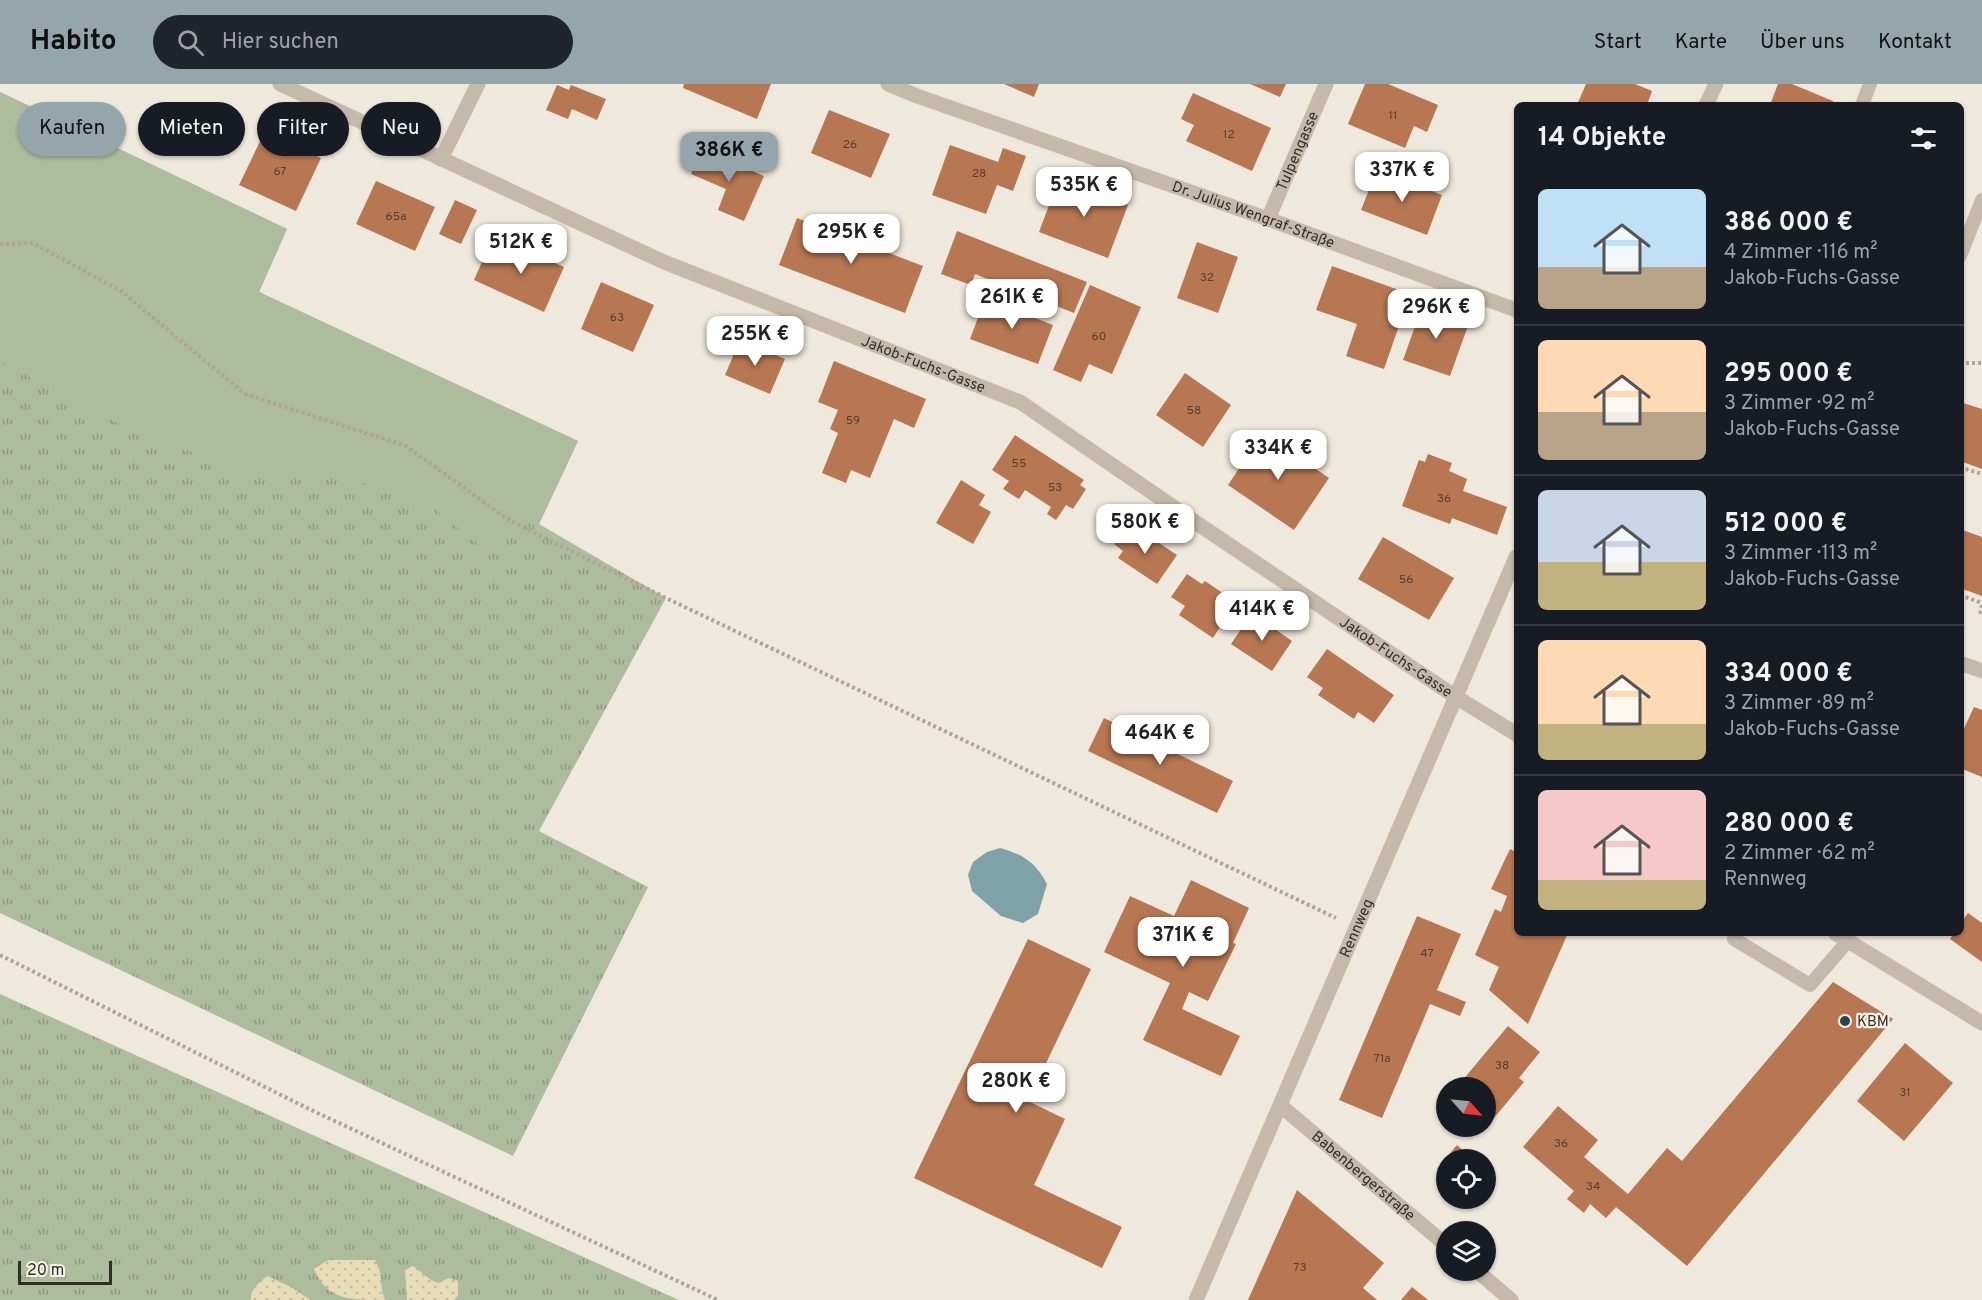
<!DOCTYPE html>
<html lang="de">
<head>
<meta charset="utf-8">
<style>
  :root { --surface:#171b24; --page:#20242c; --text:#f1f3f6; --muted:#9ea1a6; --line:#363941; --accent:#94a6ab }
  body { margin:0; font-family:Overpass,sans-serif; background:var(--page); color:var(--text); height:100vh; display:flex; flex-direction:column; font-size:22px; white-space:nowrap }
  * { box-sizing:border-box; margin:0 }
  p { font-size:20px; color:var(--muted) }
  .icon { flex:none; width:33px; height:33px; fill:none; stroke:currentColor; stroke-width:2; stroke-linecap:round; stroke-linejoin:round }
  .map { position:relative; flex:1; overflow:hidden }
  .details { position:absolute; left:1514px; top:18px; width:450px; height:834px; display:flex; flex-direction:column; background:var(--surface); border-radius:9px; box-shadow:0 2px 4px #0004 }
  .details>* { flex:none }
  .guide { position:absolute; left:18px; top:18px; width:570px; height:54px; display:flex; gap:12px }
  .needle { width:39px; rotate:117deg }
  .fabs { position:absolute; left:1436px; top:993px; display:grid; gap:12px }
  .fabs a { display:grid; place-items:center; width:60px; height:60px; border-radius:50%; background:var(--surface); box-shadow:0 2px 4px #0004; font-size:30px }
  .scale { position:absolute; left:18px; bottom:15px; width:94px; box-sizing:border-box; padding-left:6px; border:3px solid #332d28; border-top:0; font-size:16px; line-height:21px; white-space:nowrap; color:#332d28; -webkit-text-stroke:4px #f7f2e8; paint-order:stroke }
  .price { position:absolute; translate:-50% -51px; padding:0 14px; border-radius:12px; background:#fff; color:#222; font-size:20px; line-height:39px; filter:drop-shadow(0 2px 3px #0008) }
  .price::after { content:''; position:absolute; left:50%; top:36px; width:18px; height:14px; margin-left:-9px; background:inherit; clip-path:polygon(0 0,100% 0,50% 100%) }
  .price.on { background:var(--accent); color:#111 }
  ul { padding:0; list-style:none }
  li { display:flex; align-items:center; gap:18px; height:150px; padding:0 24px }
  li+li { border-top:2px solid var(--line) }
  li span { display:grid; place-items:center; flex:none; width:168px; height:120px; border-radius:9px; color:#555 }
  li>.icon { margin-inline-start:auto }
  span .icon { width:72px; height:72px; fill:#fffc; stroke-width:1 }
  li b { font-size:26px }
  h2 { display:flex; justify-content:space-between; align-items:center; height:72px; padding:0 24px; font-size:26px }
  .chip { padding:0 21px; border-radius:27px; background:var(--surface); box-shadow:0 2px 4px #0004; font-size:21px; line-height:54px }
  .chip.on { background:var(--accent); color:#111 }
  header { display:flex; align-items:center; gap:36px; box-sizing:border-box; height:84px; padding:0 30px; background:var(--accent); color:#111 }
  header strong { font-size:28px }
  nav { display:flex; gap:33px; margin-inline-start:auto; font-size:21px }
  .search { width:420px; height:54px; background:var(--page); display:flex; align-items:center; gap:15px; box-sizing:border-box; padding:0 21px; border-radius:33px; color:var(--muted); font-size:22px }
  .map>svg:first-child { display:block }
</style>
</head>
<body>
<header>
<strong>Habito</strong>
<div class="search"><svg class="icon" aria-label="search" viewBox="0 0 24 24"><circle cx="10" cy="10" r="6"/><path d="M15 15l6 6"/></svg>Hier suchen</div>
<nav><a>Start</a><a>Karte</a><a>Über uns</a><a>Kontakt</a></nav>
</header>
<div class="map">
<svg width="1982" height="1216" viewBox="0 0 1982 1216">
  <defs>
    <pattern id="grass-tufts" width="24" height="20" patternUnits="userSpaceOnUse" patternTransform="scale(1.5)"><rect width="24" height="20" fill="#aebc9e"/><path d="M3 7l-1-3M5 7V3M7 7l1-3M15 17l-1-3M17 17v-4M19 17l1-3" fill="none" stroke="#8e9981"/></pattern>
    <pattern id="sand-dots" width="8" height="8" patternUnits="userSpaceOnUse" patternTransform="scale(1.5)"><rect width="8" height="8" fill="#e6dcb7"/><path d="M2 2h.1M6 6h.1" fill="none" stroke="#c6bd9d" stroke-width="1.8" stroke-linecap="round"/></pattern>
  </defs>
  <rect width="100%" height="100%" fill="#efe8dc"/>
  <path fill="url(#grass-tufts)" d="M0 8 287 145 259 208 578 357 539 440 666 514 539 747 648 803 513 1072 0 829Z
    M0 910 679 1216H0Z"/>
  <path fill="url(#sand-dots)" d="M328 1176H375C384 1191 379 1201 385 1216 347 1216 328 1216 314 1185Z
    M413 1182 431 1196 438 1199 449 1194 458 1197V1211L454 1216H407L405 1186Z
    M267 1192 293 1204 310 1216H251C250 1205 259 1199 267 1192Z"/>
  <path fill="#aebc9e" d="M0 8 287 145 259 208 578 357 539 440 509 437 484 465 425 417 332 390 251 391 123 342 0 277Z"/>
  <path fill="#7fa1a8" d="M1000 764C1024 771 1035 778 1047 800L1038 830 1023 839 1001 832 972 807 968 791 973 778 987 768Z"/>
  <path fill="#b77752" d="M684 0H771L757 35 683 4Z
    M1004 0H1039L1034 13Z
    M1250 0H1286L1280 13Z
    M1365 0H1388L1438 21 1427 48 1414 42 1405 64 1348 40Z
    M1586 0H1635L1652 7 1647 21H1577Z
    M1778 0H1792L1833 17 1832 21H1770Z
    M557 1 569 6 571 1 606 15 597 36 572 25 568 35 546 26Z
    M1193 9 1271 44 1252 87 1186 57 1194 41 1181 35Z
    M829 26 890 50 871 94 811 69Z
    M265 47 321 74 296 127 239 101Z
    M950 61 998 78 1003 64 1026 72 1013 107 997 101 986 130 932 111Z
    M702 65 764 92 744 137 718 126 726 105 691 90Z
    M1377 86 1442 111 1427 151 1361 126Z
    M1059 95 1128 121 1108 174 1039 148Z
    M376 97 435 123 415 167 356 140Z
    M455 116 477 126 461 160 439 150Z
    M797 134 923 182 905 229 779 181Z
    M957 147 1087 198 1074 229 975 190 971 201 941 190Z
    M504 156 564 183 544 228 474 196 485 171 495 175Z
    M1197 158 1238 173 1218 229 1177 214Z
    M1332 182 1410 210 1384 285 1346 272 1357 240 1316 226Z
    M601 198 654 221 633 268 581 245Z
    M1090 201 1141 223 1112 290 1089 280 1081 298 1053 286Z
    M985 215 1014 226 1018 215 1034 221 1030 232 1053 241 1038 280 970 255Z
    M1423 220 1470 236 1450 292 1403 276Z
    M740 256 785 275 770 310 725 291Z
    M834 277 926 315 914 344 894 335 870 394 851 386 846 399 822 389 838 349 830 345 838 326 818 318Z
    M1185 289 1231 321 1203 363 1156 331Z
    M1960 318 1982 325V385L1960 377Z
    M1263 349 1329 394 1294 446 1228 401Z
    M1015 351 1084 396 1080 401 1086 405 1073 425 1066 421 1056 436 1047 430 1051 423 1025 406 1019 415 1003 405 1009 397 992 386Z
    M1428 370 1452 379 1449 387 1467 395 1463 407 1507 423 1497 451 1452 434 1450 440 1402 422 1419 376 1425 378Z
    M961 396 985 411 979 421 991 428 973 460 936 439Z
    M1138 445 1177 471 1157 500 1118 474 1123 467 1114 460 1122 448 1132 454Z
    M1960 445 1982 453V512L1960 504Z
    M1383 453 1454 494 1429 536 1358 495Z
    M1187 490 1202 500 1205 497 1236 518 1213 554 1179 531 1185 522 1171 513Z
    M1252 529 1292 557 1272 587 1231 560Z
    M1327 565 1394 611 1374 639 1358 628 1354 635 1318 611 1323 604 1307 593Z
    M1974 623 1982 626V693L1960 684V653Z
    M1104 634 1233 697 1217 729 1088 667Z
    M1510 765 1516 768V849H1568L1528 940 1489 906 1499 883 1475 871 1495 825 1501 828 1507 812 1491 805Z
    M1191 796 1249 824 1233 859 1236 860 1208 917 1189 908 1182 925 1240 952 1221 992 1143 956 1170 899 1104 868 1130 812 1174 832Z
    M1968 829 1982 839V878L1950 855 1954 849H1960V840Z
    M1417 832 1461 850 1437 906 1466 918 1460 932 1430 920 1382 1034 1339 1016Z
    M1028 855 1091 885 1028 1017 1065 1035 1034 1101 1122 1143 1102 1184 914 1094Z
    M1833 898 1893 935 1687 1182 1616 1123 1606 1134 1590 1120 1584 1129 1567 1115 1574 1107 1523 1063 1558 1022 1598 1056 1584 1073 1628 1110 1667 1064 1682 1077Z
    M1508 942 1540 968 1519 994 1524 998 1494 1034 1485 1026V1004H1456Z
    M1905 959 1953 999 1904 1057 1857 1017Z
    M1457 1061 1473 1076H1446V1093L1437 1085Z
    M1297 1106 1384 1179 1363 1204 1377 1216H1248Z
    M1412 1203 1428 1216H1401Z"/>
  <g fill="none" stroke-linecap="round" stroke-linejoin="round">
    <path stroke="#b1a494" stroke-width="4" stroke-dasharray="3 3" stroke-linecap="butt" d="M0 160 33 159 121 207 245 310 406 362 509 436 666 514 1336 834
      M1960 279H1982
      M1960 383 1982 390
      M1960 511 1982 519
      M1982 521 1980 530 1982 531
      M0 871 309 1025 718 1216"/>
    <path stroke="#c5baaa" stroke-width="14" d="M1862 21 1870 0
      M1960 172 1982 116
      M1734 855 1810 901 1848 857"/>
    <g stroke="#c5baaa" stroke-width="15">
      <path id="s1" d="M280 0 664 178 1020 318 1204 444 1456 613 1516 650"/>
      <path id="s2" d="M888 0 917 12 1268 135 1516 226"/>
      <path d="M1706 21 1716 0"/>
      <path d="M441 75 478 0"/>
      <path id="s3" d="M1268 135 1326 0"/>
      <path d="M1960 579 1982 587"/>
      <path d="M1835 849 1982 939"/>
      <path id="s4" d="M1281 1022 1446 1161"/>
      <path d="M1476 1186 1511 1216"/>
      <path id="s5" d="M1196 1216 1516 473"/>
    </g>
  </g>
  <circle fill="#234750" stroke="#f7f2e8" stroke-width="2" cx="1845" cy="937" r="6"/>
  <g text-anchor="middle" stroke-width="4.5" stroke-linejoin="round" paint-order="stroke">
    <g font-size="12" fill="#544032">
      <text x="1393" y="35">11</text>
      <text x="1229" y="54">12</text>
      <text x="850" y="64">26</text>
      <text x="280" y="91">67</text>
      <text x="979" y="93">28</text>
      <text x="396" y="136">65a</text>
      <text x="1207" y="197">32</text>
      <text x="617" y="237">63</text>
      <text x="1099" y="256">60</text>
      <text x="1194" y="330">58</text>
      <text x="853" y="340">59</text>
      <text x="1019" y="383">55</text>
      <text x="1055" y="407">53</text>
      <text x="1444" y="418">36</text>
      <text x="1406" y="499">56</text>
      <text x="1427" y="873">47</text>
      <text x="1382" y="978">71a</text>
      <text x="1502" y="985">38</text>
      <text x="1905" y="1012">31</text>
      <text x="1561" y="1063">36</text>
      <text x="1593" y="1106">34</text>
      <text x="1300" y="1187">73</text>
    </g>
    <g font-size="15" fill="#332d28" stroke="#f7f2e8">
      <text dy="5" stroke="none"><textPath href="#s3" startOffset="74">Tulpengasse</textPath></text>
      <text dy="5" stroke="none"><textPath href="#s2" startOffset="388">Dr. Julius Wengraf-Straße</textPath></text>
      <text dy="5" stroke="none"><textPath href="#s1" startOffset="702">Jakob-Fuchs-Gasse</textPath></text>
      <text dy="5" stroke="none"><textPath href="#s1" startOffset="1260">Jakob-Fuchs-Gasse</textPath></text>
      <text dy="5" stroke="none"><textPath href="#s5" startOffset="405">Rennweg</textPath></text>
      <text dy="5" stroke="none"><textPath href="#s4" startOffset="108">Babenbergerstraße</textPath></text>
    </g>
    <g font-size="15" fill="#332d28" stroke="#f7f2e8" text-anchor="start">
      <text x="1857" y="942">KBM</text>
    </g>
  </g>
</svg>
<div class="fabs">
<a><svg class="needle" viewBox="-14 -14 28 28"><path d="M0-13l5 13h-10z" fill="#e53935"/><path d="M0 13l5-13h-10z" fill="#9ea1a6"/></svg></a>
<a><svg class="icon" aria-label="locate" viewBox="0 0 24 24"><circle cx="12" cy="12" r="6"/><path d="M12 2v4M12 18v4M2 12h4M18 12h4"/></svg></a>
<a><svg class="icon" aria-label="layers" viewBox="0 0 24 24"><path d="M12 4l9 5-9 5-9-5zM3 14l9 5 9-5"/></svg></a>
</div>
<div class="scale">20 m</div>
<b class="price on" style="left:729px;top:99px">386K €</b>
<b class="price" style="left:1402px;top:119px">337K €</b>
<b class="price" style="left:1084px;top:134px">535K €</b>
<b class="price" style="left:851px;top:181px">295K €</b>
<b class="price" style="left:521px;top:191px">512K €</b>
<b class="price" style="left:1012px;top:246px">261K €</b>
<b class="price" style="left:1436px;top:256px">296K €</b>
<b class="price" style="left:755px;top:283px">255K €</b>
<b class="price" style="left:1278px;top:397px">334K €</b>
<b class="price" style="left:1145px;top:471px">580K €</b>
<b class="price" style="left:1262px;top:558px">414K €</b>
<b class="price" style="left:1160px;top:682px">464K €</b>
<b class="price" style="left:1183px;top:884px">371K €</b>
<b class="price" style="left:1016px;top:1030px">280K €</b>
<div class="guide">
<a class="chip on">Kaufen</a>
<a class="chip">Mieten</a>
<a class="chip">Filter</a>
<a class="chip">Neu</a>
</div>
<section class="details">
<h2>14 Objekte<svg class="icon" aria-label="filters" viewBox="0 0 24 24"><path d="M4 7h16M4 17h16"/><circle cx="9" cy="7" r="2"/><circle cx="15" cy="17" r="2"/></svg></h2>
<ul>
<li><span style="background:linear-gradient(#bfe0f5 65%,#b9a48a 0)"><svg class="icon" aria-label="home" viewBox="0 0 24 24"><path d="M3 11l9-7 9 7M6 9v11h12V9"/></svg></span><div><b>386 000 €</b><p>4 Zimmer · 116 m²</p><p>Jakob-Fuchs-Gasse</p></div></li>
<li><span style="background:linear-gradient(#ffd9b3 60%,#b9a48a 0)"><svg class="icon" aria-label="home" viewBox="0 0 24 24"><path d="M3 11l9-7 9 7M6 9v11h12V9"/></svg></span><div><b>295 000 €</b><p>3 Zimmer · 92 m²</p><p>Jakob-Fuchs-Gasse</p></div></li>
<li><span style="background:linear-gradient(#c9d6e8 60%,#c2b280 0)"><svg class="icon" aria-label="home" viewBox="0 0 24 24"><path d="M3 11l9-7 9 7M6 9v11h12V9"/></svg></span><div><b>512 000 €</b><p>3 Zimmer · 113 m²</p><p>Jakob-Fuchs-Gasse</p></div></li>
<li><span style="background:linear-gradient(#ffd9b3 70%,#c2b280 0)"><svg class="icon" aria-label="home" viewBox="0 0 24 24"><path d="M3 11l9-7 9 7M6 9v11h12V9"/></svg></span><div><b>334 000 €</b><p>3 Zimmer · 89 m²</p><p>Jakob-Fuchs-Gasse</p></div></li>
<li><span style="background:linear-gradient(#f6c9c9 75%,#c2b280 0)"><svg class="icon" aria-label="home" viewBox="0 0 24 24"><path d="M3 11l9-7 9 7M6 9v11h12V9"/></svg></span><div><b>280 000 €</b><p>2 Zimmer · 62 m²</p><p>Rennweg</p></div></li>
</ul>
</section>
</div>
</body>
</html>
